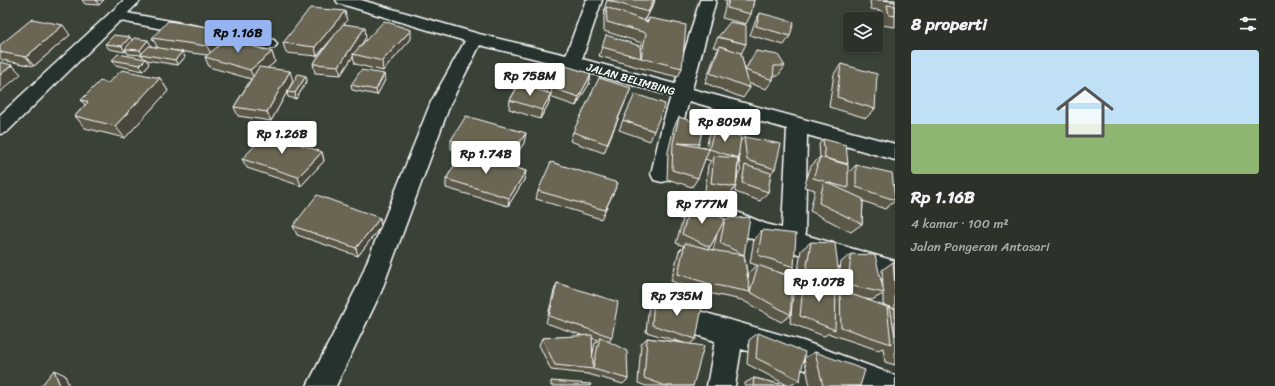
<!DOCTYPE html>
<html lang="id">
<head>
<meta charset="utf-8">
<style>
  :root { --surface:#2c322a; --page:#383e36; --text:#f1f3f6; --muted:#a6aaa8; --line:#484d47; --accent:#95b2f1 }
  body { margin:0; font-family:Sriracha,sans-serif; background:var(--page); color:var(--text); height:100vh; display:flex; flex-direction:column; font-size:15px; white-space:nowrap }
  * { box-sizing:border-box; margin:0 }
  p { font-size:13px; color:var(--muted) }
  .icon { flex:none; width:22px; height:22px; fill:none; stroke:currentColor; stroke-width:2; stroke-linecap:round; stroke-linejoin:round }
  .map { position:relative; flex:1; overflow:hidden }
  .panel { display:flex; flex-direction:column; background:var(--surface); width:380px }
  .panel>* { flex:none }
  .tools { position:absolute; left:843px; top:12px; display:grid; gap:8px }
  .tools a { display:grid; place-items:center; width:40px; height:40px; border-radius:4px; background:var(--surface); box-shadow:0 2px 6px #0003,0 0 0 1px var(--line); font-size:20px }
  .price { position:absolute; translate:-50% -34px; padding:0 9px; border-radius:4px; background:#fff; color:#222; font-size:13px; line-height:26px; filter:drop-shadow(0 1px 2px #0008) }
  .price::after { content:''; position:absolute; left:50%; top:24px; width:12px; height:9px; margin-left:-6px; background:inherit; clip-path:polygon(0 0,100% 0,50% 100%) }
  .price.active { background:var(--accent); color:#111 }
  ul { padding:0; list-style:none }
  li { display:grid; align-content:center; gap:8px; height:212px; padding:0 16px }
  li span { display:grid; place-items:center; height:124px; border-radius:4px; color:#555 }
  li>.icon { margin-inline-start:auto }
  span .icon { width:72px; height:72px; fill:#fffc; stroke-width:1 }
  li b { font-size:17px }
  h2 { display:flex; justify-content:space-between; align-items:center; height:48px; padding:0 16px; font-size:17px }
  main { display:flex; flex:1; min-height:0 }
  .map>svg:first-child { display:block }
</style>
</head>
<body>
<main>
<div class="map">
<svg width="895" height="386" viewBox="0 0 895 386">
  <rect width="100%" height="100%" fill="#3a4238"/>
  <filter id="ink" filterUnits="userSpaceOnUse"><feTurbulence type="fractalNoise" baseFrequency=".025" numOctaves="2"/><feDisplacementMap in="SourceGraphic" scale="8" xChannelSelector="R" yChannelSelector="G"/><feConvolveMatrix kernelMatrix="1 2 1 2 8 2 1 2 1" color-interpolation-filters="sRGB"/></filter>
  <g filter="url(#ink)">
    <g fill="none" stroke-linecap="round" stroke-linejoin="round">
      <defs>
        <path id="street" d="M336 0H361L479 34 566 55 586 0H602L582 59 675 84 700 0H716L692 89 895 144V160L807 135 805 235 895 261V283L762 243 733 231 678 217 675 210 678 203 686 201 737 212 766 224 782 228 787 129 689 101 682 126 673 174 670 180 662 182 654 180 651 174 662 126 671 96 569 67 480 45 451 102 381 292 336 386H307L357 287 431 102 465 41 338 3Z
          M116 11 268 39 274 40 277 44 274 48 268 49 110 19 108 16 110 13Z
          M699 311 803 341 886 372 895 376V386H849L803 369 741 349 735 386H707L715 341 690 333 686 324 690 315Z"/>
        <path id="secondary" d="M124 0H141L7 132 0 134V115Z"/>
      </defs>
      <use href="#street" stroke="#fff" stroke-width="3"/>
      <use href="#secondary" stroke="#fff" stroke-width="3"/>
      <use href="#street" fill="#26332d" fill-rule="evenodd"/>
      <use href="#secondary" fill="#26332d" fill-rule="evenodd"/>
    </g>
    <path fill="#5b5847" stroke="#fff" fill-rule="evenodd" d="M82 0H104L99 5 85 4Z
      M607 0 654 3 645 21 647 22 649 18 682 68 678 77 637 67 599 56 602 47 640 51 642 43 604 31V17L605 10H604Z
      M724 0H754L751 14 746 24 722 18 727 0Z
      M871 0H895V27L881 25 879 14 882 11 871 9 870 1Z
      M760 13 790 36 784 45 750 35 755 22Z
      M347 21 344 24 366 37 359 47 411 39 383 71 355 64 353 56 341 75 315 73 313 64 334 36 317 56 286 53 283 43Z
      M70 35 34 66 2 60 0 58V45Z
      M718 37 746 44 741 54 745 70 756 51 785 66 778 76H773V80L766 89 748 83 750 88 743 98 705 83 715 55 719 48 713 47Z
      M152 38H225L222 42 272 52 275 62 267 68 293 81 290 87 306 76 307 81 296 99 288 97 287 92 271 121 238 116 234 107 251 79 209 67 205 57 207 55 170 50 182 52 185 57 178 65 146 60 149 64 143 71 115 65 112 60 144 59 142 55 128 54 126 50 125 52 109 49 105 44 132 41 151 45 150 47 158 48Z
      M841 64 875 109 866 118 829 107 834 74Z
      M554 73 552 83 546 92 551 94 552 88 591 74 589 84 576 106 550 97 549 103 540 119 509 109 510 100 516 89 512 88 513 78Z
      M160 78 168 91 125 138 85 128 75 116 85 105 81 100 108 83Z
      M385 80 377 95 352 90 351 85Z
      M631 88 604 153 570 141 573 132Z
      M679 117 699 144 697 147 706 148 709 136 715 126 740 142 744 137 775 169 771 173 768 192 760 201 735 192V187L729 196 705 191 708 165 711 161 705 159 698 178 692 187 667 179 668 152 674 127ZM739 154 740 169 741 170 738 174 736 185Z
      M623 120 654 131 650 141 619 130Z
      M823 139 848 164 846 165 848 173 856 165 894 190 895 189V201L885 209 863 201 862 224 851 232 810 211 815 190 804 187 811 166 820 157 819 144Z
      M451 140 524 143 509 166 526 171 524 180 508 206 446 188V179L462 153 451 149Z
      M322 152 324 161 301 186 247 168 242 159Z
      M618 183 601 219 536 199 538 191Z
      M691 203 725 219 744 255 748 278 749 272 757 265 750 263 754 239 762 230 794 267 785 274 774 271 791 315 794 283 799 279 797 278 801 250 811 242 839 277 841 262 851 254 883 287 882 270 893 262H895V365L885 362 883 348 878 350 830 334V333L824 336 790 323 791 315 781 322 742 300 703 292 671 281 679 251 684 246 676 243 685 212ZM717 234 713 250 708 249 710 247ZM838 284 837 292H836L833 287ZM883 294V305L891 307H890L887 309 865 299 872 300Z
      M380 218 381 226 358 256 297 235 293 226Z
      M557 283 612 337 609 342 628 379 623 384 588 374 551 370 539 345 542 338 584 336 546 323 554 291ZM592 338 598 340 595 343 592 357Z
      M654 298 696 339 690 344 693 386H646L638 383 641 344 647 338 684 343 646 332 649 305Z
      M758 333 800 380 789 386 747 364 749 340Z
      M815 352 860 386H810L804 358Z
      M754 378 788 386H745V383Z"/>
    <path fill="#4a473a" stroke="#fff" d="M96 0H104L99 5Z
      M654 0H655L654 3 644 22 648 12Z
      M345 11 347 21 317 56 315 47Z
      M63 25 70 35 34 66 26 57Z
      M365 27 366 37 355 55 353 54V56L341 75 339 66Z
      M221 29 225 38 212 56 207 46Z
      M411 30V39L383 71 382 61Z
      M130 37 133 42 125 49 126 50 125 52 122 46Z
      M148 40 151 45 143 55 142 54 140 50Z
      M182 52 185 57 178 65 175 60Z
      M272 52 275 62 254 79 250 70Z
      M146 59 149 64 143 71 140 65Z
      M12 65 21 74 0 92V75Z
      M290 71 293 81 271 121 267 112Z
      M554 73 552 83 543 98 545 89Z
      M384 74 385 80 377 95 376 90Z
      M591 74 589 84 576 106 579 97Z
      M306 76 307 81 296 99 295 93Z
      M160 78 168 91 125 138 115 126Z
      M551 94 549 103 540 119 542 110Z
      M526 133 524 143 509 166 510 157Z
      M322 152 324 161 301 186 298 177Z
      M526 171 524 180 508 206 509 198Z
      M380 218 381 226 358 256 356 248Z
      M54 370 65 375 69 386H60Z"/>
    <path fill="#6a6653" stroke="#fff" d="M607 0H654L648 12Z
      M729 0H754L751 14 727 8Z
      M883 0H895V2Z
      M887 5 895 6V16L889 15Z
      M606 7 648 22 649 18 686 25 682 68 641 58 646 33 607 22Z
      M310 8 345 11 315 47 283 43Z
      M760 13 794 22 790 36 756 26Z
      M32 19 63 25 26 57 0 52V45Z
      M168 21 221 29 207 46 152 38Z
      M384 21 411 30 382 61 353 54Z
      M730 22 746 25V44L718 37Z
      M343 24 365 27 339 66 313 64Z
      M114 35 130 37 122 46 105 44Z
      M606 35 640 46 641 58 602 47Z
      M134 38 148 40 140 50 125 49Z
      M227 39 272 52 250 70 205 57Z
      M149 46 182 52 175 60 141 54Z
      M720 46 741 53 745 70 756 51 778 55 785 66H774L773 80 745 70 750 88 710 73Z
      M118 54 146 59 140 65 112 60Z
      M0 62 12 65 0 75Z
      M523 63 554 73 545 89 513 78Z
      M841 64 877 74 875 109 837 97Z
      M566 66 591 74 579 97 552 88Z
      M259 67 290 71 267 112 234 107Z
      M122 70 160 78 115 126 75 116 88 102 81 100 100 81 108 83Z
      M361 70 384 74 376 90 351 85Z
      M298 74 306 76 295 93 287 92Z
      M599 78 631 88 607 144 573 132Z
      M519 84 551 94 542 110 510 100Z
      M635 94 665 104 654 131 623 120Z
      M466 116 526 133 510 157 451 140Z
      M679 117 704 125 699 144 678 143 709 149 698 178 672 170 673 143Z
      M715 126 741 137 738 158 709 149Z
      M267 133 322 152 298 177 242 159Z
      M744 137 781 144 775 169 747 160Z
      M823 139 846 145 848 164 825 158Z
      M463 151 526 171 509 198 446 179Z
      M714 156 738 158 736 187 711 183Z
      M820 157 848 165V188L826 182 863 199 862 224 819 203 824 181 813 178Z
      M551 162 618 183 605 210 538 191Z
      M745 165 771 173 768 192 742 183Z
      M856 165 892 173 895 200 856 187Z
      M317 195 380 218 356 248 293 226Z
      M691 203 725 219 710 247 682 234Z
      M750 217 744 255 750 292 758 265 791 277V315L750 292 710 284 678 274 685 243 717 251 744 255 720 243 725 219Z
      M762 230 796 234 794 267 758 255Z
      M811 242 835 243 840 283 806 271Z
      M851 254 875 255 884 293 848 285Z
      M893 262H895V287Z
      M804 276 836 288 835 330 800 316Z
      M557 283 618 302 612 337 549 316Z
      M840 290 887 307 891 344 841 327Z
      M654 298 702 307 696 339 652 325Z
      M890 307 895 309V336Z
      M758 333 805 352 800 380 756 358Z
      M592 335 593 368 600 337 627 351 628 379 593 369 555 365 542 338Z
      M647 338 704 346 693 386H666L644 378Z
      M815 352 865 370 860 386H823Z
      M54 370 60 386H41Z
      M754 378 788 386H753Z
      M551 381 591 384 590 386H551Z"/>
  </g>
  <g text-anchor="middle" stroke-width="3.5" stroke-linejoin="round" paint-order="stroke">
    <g font-size="11" fill="#fff" stroke="#26332d">
      <text transform="translate(631 79) rotate(16)" y="4">JALAN BELIMBING</text>
    </g>
  </g>
</svg>
<div class="tools">
<a><svg class="icon" aria-label="layers" viewBox="0 0 24 24"><path d="M12 4l9 5-9 5-9-5zM3 14l9 5 9-5"/></svg></a>
</div>
<b class="price active" style="left:238px;top:54px">Rp 1.16B</b>
<b class="price" style="left:530px;top:97px">Rp 758M</b>
<b class="price" style="left:725px;top:143px">Rp 809M</b>
<b class="price" style="left:282px;top:155px">Rp 1.26B</b>
<b class="price" style="left:486px;top:175px">Rp 1.74B</b>
<b class="price" style="left:702px;top:225px">Rp 777M</b>
<b class="price" style="left:819px;top:303px">Rp 1.07B</b>
<b class="price" style="left:677px;top:317px">Rp 735M</b>
</div>
<section class="panel">
<h2>8 properti<svg class="icon" aria-label="filters" viewBox="0 0 24 24"><path d="M4 7h16M4 17h16"/><circle cx="9" cy="7" r="2"/><circle cx="15" cy="17" r="2"/></svg></h2>
<ul>
<li><span style="background:linear-gradient(#bfe0f5 60%,#8fb573 0)"><svg class="icon" aria-label="home" viewBox="0 0 24 24"><path d="M3 11l9-7 9 7M6 9v11h12V9"/></svg></span><div><b>Rp 1.16B</b><p>4 kamar · 100 m²</p><p>Jalan Pangeran Antasari</p></div></li>
</ul>
</section>
</main>
</body>
</html>
